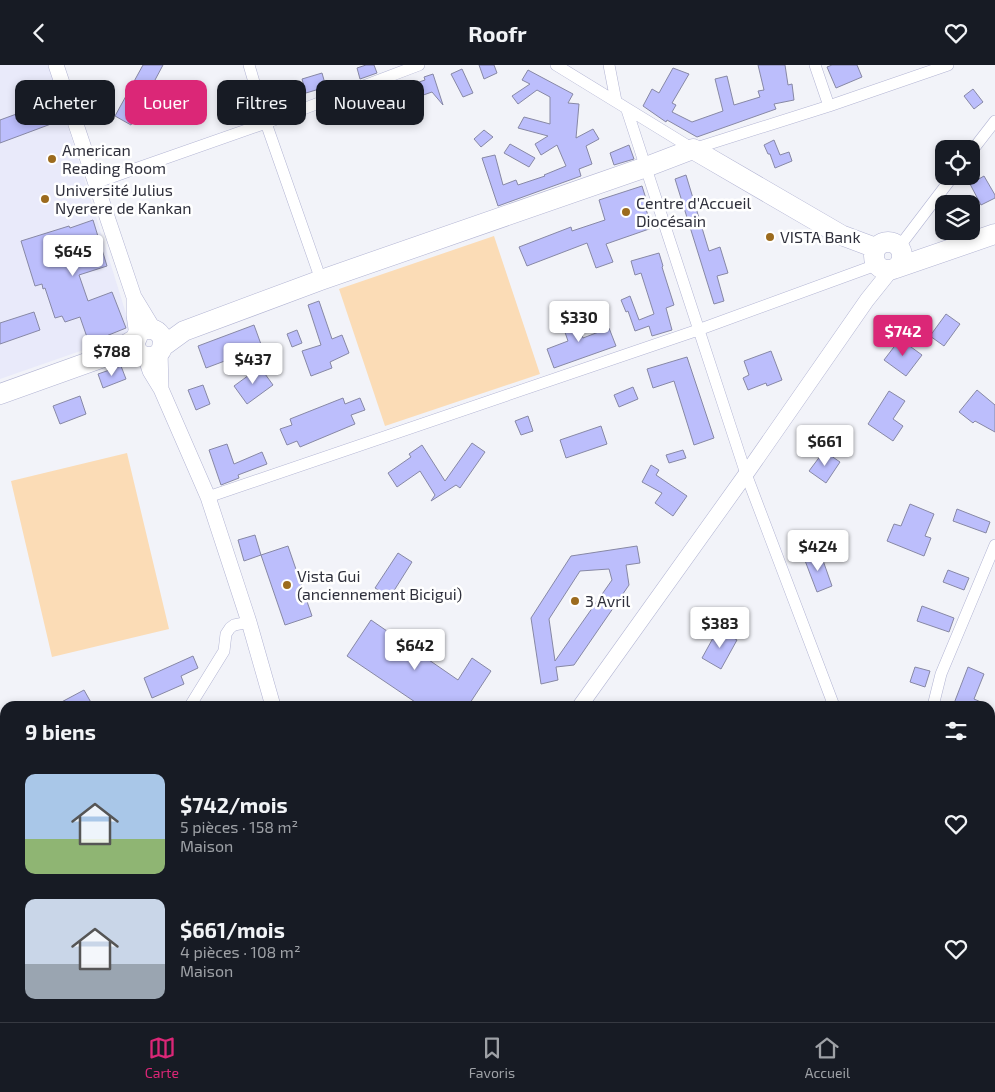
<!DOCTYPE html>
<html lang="fr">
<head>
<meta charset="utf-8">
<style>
  :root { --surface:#171b24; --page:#20242c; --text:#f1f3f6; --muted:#9ea1a6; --line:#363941; --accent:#db2777 }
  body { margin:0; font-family:"Exo 2",sans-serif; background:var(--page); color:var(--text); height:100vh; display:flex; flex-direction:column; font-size:19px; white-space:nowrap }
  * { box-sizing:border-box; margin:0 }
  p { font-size:16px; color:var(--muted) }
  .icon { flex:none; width:28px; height:28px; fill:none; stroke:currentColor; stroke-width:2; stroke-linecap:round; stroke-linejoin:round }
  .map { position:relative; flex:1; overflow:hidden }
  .sheet { position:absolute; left:0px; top:636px; width:995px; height:321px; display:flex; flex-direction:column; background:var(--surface); border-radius:15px 15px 0 0; box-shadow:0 2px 8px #0003 }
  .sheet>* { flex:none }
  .guide { position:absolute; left:15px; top:15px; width:500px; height:45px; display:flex; gap:10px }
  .fabs { position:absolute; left:935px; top:75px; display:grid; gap:10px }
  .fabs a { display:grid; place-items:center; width:45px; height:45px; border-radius:10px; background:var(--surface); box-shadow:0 2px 8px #0003; font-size:25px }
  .price { position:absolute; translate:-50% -42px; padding:0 11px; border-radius:5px; background:#fff; color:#222; font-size:16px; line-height:32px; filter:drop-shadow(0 1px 2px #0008) }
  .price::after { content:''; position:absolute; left:50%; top:30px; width:15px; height:11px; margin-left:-8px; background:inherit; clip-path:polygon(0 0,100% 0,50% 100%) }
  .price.active { background:var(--accent); color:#fff }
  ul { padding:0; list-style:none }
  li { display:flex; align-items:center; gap:15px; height:125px; padding:0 25px }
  li span { display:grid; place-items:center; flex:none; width:140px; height:100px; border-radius:10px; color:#555 }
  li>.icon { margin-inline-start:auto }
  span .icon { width:60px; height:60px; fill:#fffc; stroke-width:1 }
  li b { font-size:21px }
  h2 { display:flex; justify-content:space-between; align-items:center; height:60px; padding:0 25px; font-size:21px }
  .chip { padding:0 18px; border-radius:10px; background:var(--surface); box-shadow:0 2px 8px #0003; font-size:18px; line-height:45px }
  .chip.active { background:var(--accent); color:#fff }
  header { display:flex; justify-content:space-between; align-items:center; height:65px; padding:0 25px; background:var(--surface); font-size:22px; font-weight:700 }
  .menu { display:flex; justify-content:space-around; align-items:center; height:70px; border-top:1px solid var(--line); background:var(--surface); font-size:14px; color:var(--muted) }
  .menu a { display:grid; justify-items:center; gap:2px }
  .menu .active { color:var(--accent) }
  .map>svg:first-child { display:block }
</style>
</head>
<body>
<header><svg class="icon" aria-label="back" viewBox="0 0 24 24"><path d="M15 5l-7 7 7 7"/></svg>Roofr<svg class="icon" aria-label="heart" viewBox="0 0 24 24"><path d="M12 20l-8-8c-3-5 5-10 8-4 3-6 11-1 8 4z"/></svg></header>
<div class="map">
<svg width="995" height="957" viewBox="0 0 995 957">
  <rect width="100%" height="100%" fill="#f2f3f9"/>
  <path fill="#e9eafa" d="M0 0H49L132 268 0 314Z"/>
  <path fill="#fbdcb6" d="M494 171 540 309 385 361 339 224Z
    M127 388 169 564 52 592 11 416Z"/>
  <path fill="#bcbefc" stroke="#8788a5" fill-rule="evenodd" d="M143 0H163L131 60 115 51Z
    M366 0H374L377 8 360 14 357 3Z
    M479 0H494L497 8 484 14Z
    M758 0H785L788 20 792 19 794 35 774 39 776 44 697 72 667 55 666 57 643 41 652 24 659 28 673 3 689 9 672 38 676 40 672 47 692 57 723 46 715 14 727 11 734 40 760 32 758 26 764 25Z
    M832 0H857L862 12 836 23 827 2Z
    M462 4 473 28 463 32 451 9Z
    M528 5 573 29 568 38 579 39 576 73 593 64 599 74 586 81 592 99 579 104 581 111 498 141 482 93 495 90 503 120 516 115 518 120 545 111 544 110 566 101 557 80 541 90 535 79 548 71 518 63 524 52 550 59V32L537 25 518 39 512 31 530 19 522 15Z
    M322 8 326 22 306 28 302 14Z
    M433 9 443 40 432 27 406 36 407 42 394 45 390 27 408 22 407 21 425 15 424 12Z
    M973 24 983 37 974 44 964 31Z
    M52 36 59 56 0 78V55Z
    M484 65 493 72 481 82 474 74Z
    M774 75 780 90 789 87 792 96 775 103 770 89H768L764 80Z
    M510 79 535 93 529 102 504 88Z
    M629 80 634 94 614 100 610 88Z
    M686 110 709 186 720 182 728 208 717 211 724 236 714 239 675 114Z
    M984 111 995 130V133L981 140 970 119Z
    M642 121 647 137 644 138 652 163 606 179 613 197 596 203 587 178 527 201 519 182 571 162 572 166 605 155 599 135Z
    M93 155 107 201 79 210 88 236 112 227 126 263 89 278 80 252 65 257 62 251 55 253 45 223 43 224 42 219 35 221 21 176 69 161 70 163Z
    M659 188 663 201 662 202 674 240 666 243 672 265 652 271 649 261 635 266 628 246 626 247 621 235 630 231 639 255 654 249 641 208 635 210 631 196Z
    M319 236 332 274 342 270 349 288 330 297 332 303 311 311 302 286 321 280 308 240Z
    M34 247 40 265 0 279V258Z
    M579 247 582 255 577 257 583 273 609 263 616 281 554 303 547 284 568 276 560 253Z
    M946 249 960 259 944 281 930 271Z
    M254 260 262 282 206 303 198 281Z
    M297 265 302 278 292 282 287 269Z
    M900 274 922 290 906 311 884 295Z
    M771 286 782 315 767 321 766 318 748 325 743 313 749 310 744 296Z
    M687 292 714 373 694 380 674 316 653 323 647 304Z
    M121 301 126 314 103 323 98 309Z
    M260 302 273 320 247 339 234 321Z
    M203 320 210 339 196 345 188 325Z
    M633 322 638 334 619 342 614 330Z
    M977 325 995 340V367L975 356 973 358 959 347Z
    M889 326 905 336 893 354 903 361 893 376 868 359Z
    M80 331 86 349 60 359 53 341Z
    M343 333 345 339 360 333 365 345 351 350 355 359 300 382 297 376 287 380 280 364 292 360 290 354Z
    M528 351 533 366 521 370 515 356Z
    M601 361 607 379 566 393 560 375Z
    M472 378 485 387 460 423 456 420 431 436 435 430 420 406 397 422 388 408 411 392 409 389 422 380 445 416Z
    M227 379 234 399 262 387 267 399 238 410 239 413 221 420 209 385Z
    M683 385 686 393 669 398 666 390Z
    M824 386 840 397 826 418 809 406Z
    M651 400 659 405 656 410 687 431 673 451 655 438 662 428 642 417Z
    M910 439 934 449 925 471 931 473 924 491 887 476 894 459 901 461Z
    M957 444 990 457 986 468 953 456Z
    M255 470 261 490 244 496 238 475Z
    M288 481 312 551 285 560 261 490Z
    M637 481 640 498 626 500 629 520 574 600 556 602 558 615 541 619 531 553 571 491ZM609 504 612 515 555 596 549 554 580 506Z
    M820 487 832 521 817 527 804 493Z
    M398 488 412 497 390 532 375 523Z
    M948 505 969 513 964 525 943 517Z
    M922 541 954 553 949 567 917 556Z
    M371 555 458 615 472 593 491 606 468 641H421L347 591Z
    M718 564 737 575 721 604 702 593Z
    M193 591 198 603 181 611 184 619 152 633 144 613Z
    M915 602 930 606 925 622 910 617Z
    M968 602 984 609 974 634 990 641H953Z
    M84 625 93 641H54Z"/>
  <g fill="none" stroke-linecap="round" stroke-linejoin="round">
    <defs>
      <path id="street" d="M249 0 266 58 321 215
        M556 0 693 84 829 41 948 0
        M609 0 616 36
        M815 0 829 41
        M627 45 746 409 834 641
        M971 87 995 56
        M95 118 266 58 419 0
        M899 182 953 111
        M208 432 698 265 876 200
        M190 641 224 586 226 569 230 563 234 560 249 557
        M933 641 941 609 995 480
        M990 698 995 697
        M990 772 995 778
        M0 878 5 881
        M106 952 112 957
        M509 952 518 957
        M180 957 184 952
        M872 957V952"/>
      <path id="secondary" d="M56 0 134 232 154 265
        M134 234V250L137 271
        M160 286 161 322
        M145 291 150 306 161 324 208 432 249 557 273 641
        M580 641 746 409 867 235 891 205
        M0 830 5 827
        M0 850 5 847
        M383 952 384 957
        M351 957 354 952"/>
      <path id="highway" d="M874 191a14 14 0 1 1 28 0a14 14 0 1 1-28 0Z
        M896 203 995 169
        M135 278a14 14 0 1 1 28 0a14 14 0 1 1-28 0Z
        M162 282 184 266 321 215 646 102 693 84 841 170 876 183
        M0 329 109 290 137 273"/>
    </defs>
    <use href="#street" stroke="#b2b4d3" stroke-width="12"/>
    <use href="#secondary" stroke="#b2b4d3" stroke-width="16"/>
    <use href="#highway" stroke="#b2b4d3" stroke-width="21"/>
    <use href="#street" stroke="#fff" stroke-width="11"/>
    <use href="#secondary" stroke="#fff" stroke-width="15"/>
    <use href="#highway" stroke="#fff" stroke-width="20"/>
  </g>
  <g fill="#9c6b1e" stroke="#fff" stroke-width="2">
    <circle cx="52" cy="94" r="5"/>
    <circle cx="45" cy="134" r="5"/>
    <circle cx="626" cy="147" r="5"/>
    <circle cx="770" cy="172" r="5"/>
    <circle cx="287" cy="520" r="5"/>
    <circle cx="575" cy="536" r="5"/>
  </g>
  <g text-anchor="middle" stroke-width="5" stroke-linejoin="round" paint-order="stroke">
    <g font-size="16" fill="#2f303c" stroke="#fff" text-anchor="start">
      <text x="62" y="91">American<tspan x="62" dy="18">Reading Room</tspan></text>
      <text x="55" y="131">Université Julius<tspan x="55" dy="18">Nyerere de Kankan</tspan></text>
      <text x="636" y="144">Centre d'Accueil<tspan x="636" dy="18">Diocésain</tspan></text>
      <text x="780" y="178">VISTA Bank</text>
      <text x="297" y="517">Vista Gui<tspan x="297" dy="18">(anciennement Bicigui)</tspan></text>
      <text x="585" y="542">3 Avril</text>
    </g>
  </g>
</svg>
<div class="fabs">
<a><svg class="icon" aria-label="locate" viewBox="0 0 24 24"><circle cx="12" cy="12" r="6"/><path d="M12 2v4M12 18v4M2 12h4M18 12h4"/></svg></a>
<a><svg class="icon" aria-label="layers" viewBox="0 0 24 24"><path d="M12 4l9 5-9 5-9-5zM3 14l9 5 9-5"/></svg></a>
</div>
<b class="price" style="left:73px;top:212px">$645</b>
<b class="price" style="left:579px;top:278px">$330</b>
<b class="price active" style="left:903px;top:292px">$742</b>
<b class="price" style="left:112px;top:312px">$788</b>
<b class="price" style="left:253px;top:320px">$437</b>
<b class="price" style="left:825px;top:402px">$661</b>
<b class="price" style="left:818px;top:507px">$424</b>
<b class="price" style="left:720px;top:584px">$383</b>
<b class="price" style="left:415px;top:606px">$642</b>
<div class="guide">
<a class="chip">Acheter</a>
<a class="chip active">Louer</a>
<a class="chip">Filtres</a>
<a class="chip">Nouveau</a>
</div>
<section class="sheet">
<h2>9 biens<svg class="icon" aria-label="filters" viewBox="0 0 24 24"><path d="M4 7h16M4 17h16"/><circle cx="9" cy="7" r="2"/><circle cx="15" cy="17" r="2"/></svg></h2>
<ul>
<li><span style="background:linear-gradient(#a9c7e8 65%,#8fb573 0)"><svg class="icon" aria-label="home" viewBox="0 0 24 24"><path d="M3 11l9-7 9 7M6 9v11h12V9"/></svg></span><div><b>$742/mois</b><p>5 pièces · 158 m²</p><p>Maison</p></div><svg class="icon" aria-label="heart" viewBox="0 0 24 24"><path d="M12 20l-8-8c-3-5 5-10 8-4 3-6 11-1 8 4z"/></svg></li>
<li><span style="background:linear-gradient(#c9d6e8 65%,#9aa5b1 0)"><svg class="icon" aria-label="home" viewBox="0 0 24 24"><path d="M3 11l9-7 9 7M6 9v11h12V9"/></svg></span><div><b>$661/mois</b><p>4 pièces · 108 m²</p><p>Maison</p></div><svg class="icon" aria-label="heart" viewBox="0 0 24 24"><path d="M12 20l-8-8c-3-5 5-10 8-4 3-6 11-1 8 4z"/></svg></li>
</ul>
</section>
</div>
<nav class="menu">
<a class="active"><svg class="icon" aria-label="map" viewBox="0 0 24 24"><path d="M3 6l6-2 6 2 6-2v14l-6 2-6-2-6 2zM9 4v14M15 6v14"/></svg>Carte</a>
<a><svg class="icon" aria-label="saved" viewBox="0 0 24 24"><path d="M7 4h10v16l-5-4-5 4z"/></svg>Favoris</a>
<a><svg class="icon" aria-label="home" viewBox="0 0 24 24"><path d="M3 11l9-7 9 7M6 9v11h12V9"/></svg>Accueil</a>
</nav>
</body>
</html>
